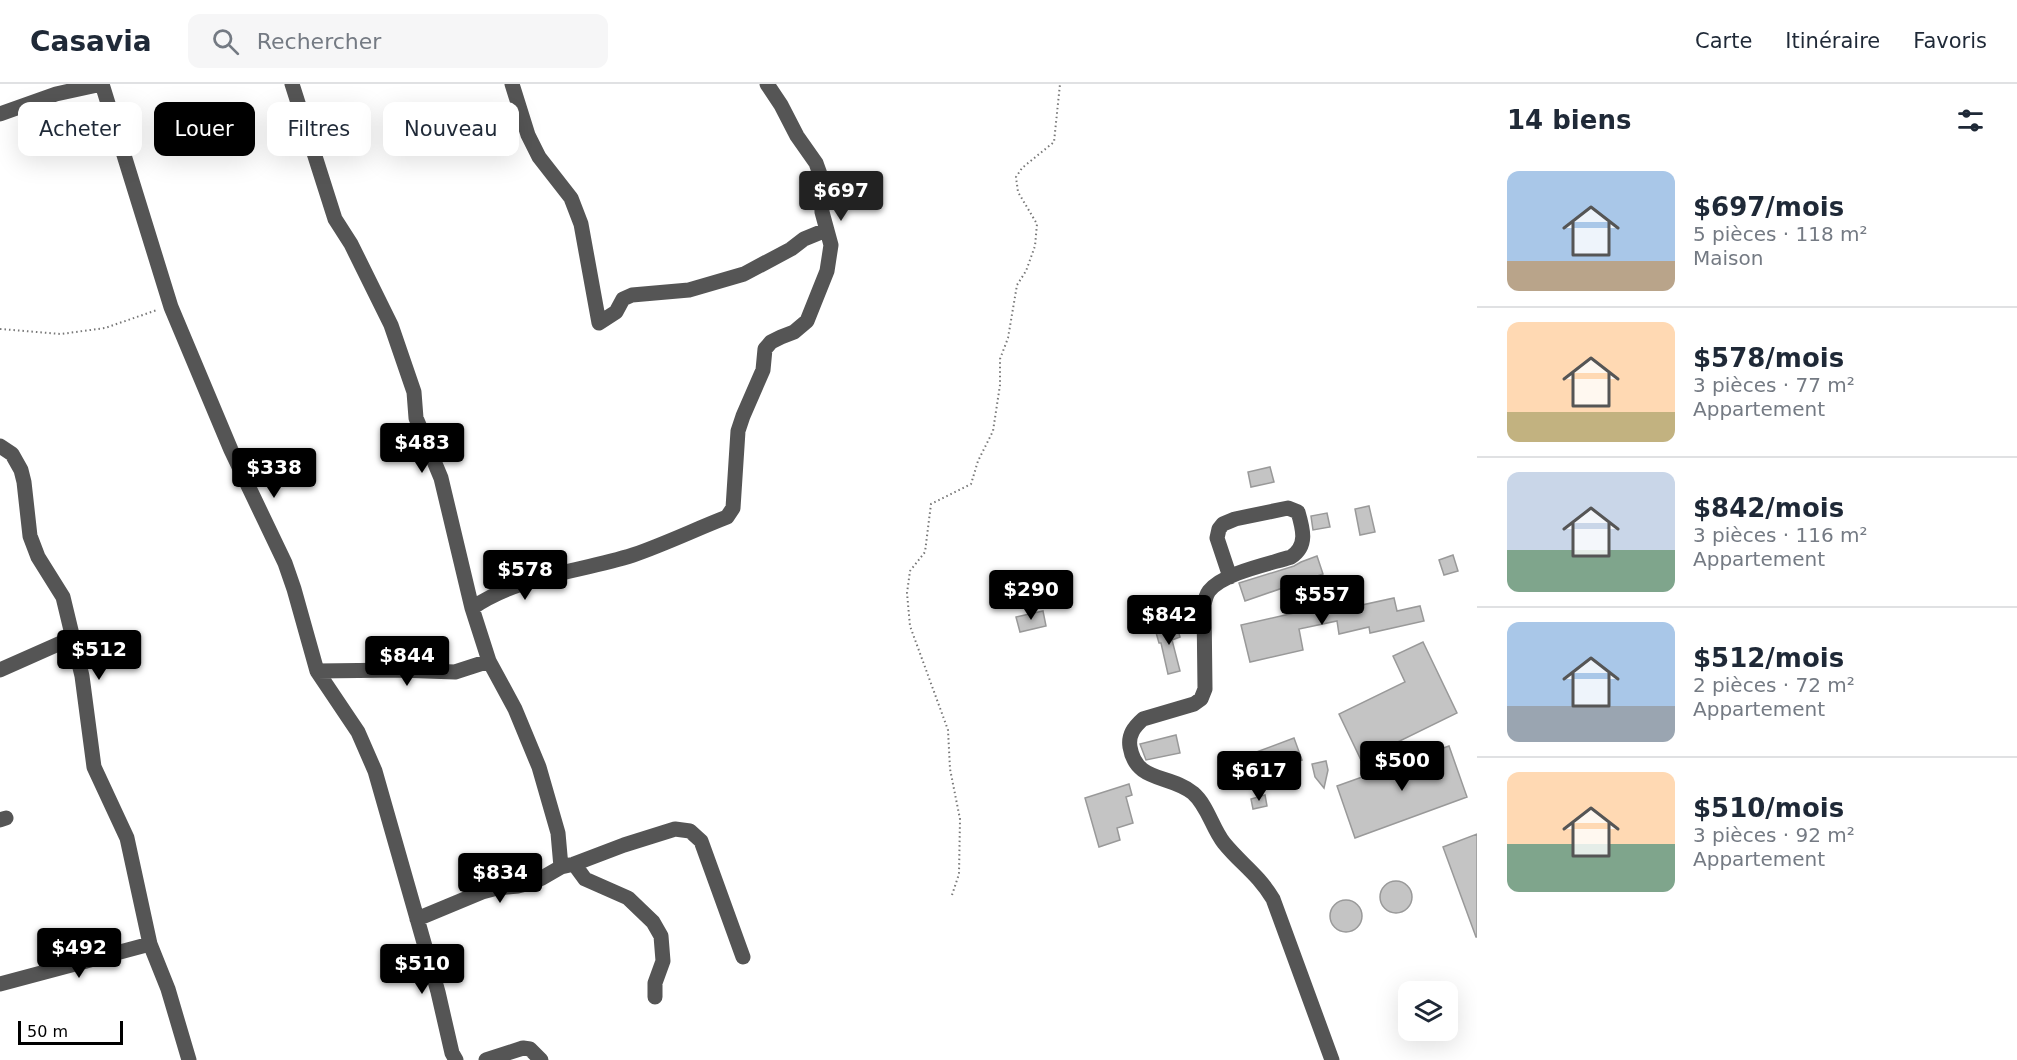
<!DOCTYPE html>
<html lang="fr">
<head>
<meta charset="utf-8">
<style>
  :root { --surface:#fff; --page:#f6f6f7; --text:#1f2937; --muted:#747a83; --line:#e0e1e3; --accent:#000 }
  body { margin:0; font-family:"DejaVu Sans",sans-serif; background:var(--page); color:var(--text); height:100vh; display:flex; flex-direction:column; font-size:22px; white-space:nowrap }
  * { box-sizing:border-box; margin:0 }
  p { font-size:20px; color:var(--muted) }
  .icon { flex:none; width:33px; height:33px; fill:none; stroke:currentColor; stroke-width:2; stroke-linecap:round; stroke-linejoin:round }
  .map { position:relative; flex:1; overflow:hidden }
  .side { display:flex; flex-direction:column; background:var(--surface); width:540px }
  .side>* { flex:none }
  .guide { position:absolute; left:18px; top:18px; width:570px; height:54px; display:flex; gap:12px }
  .controls { position:absolute; left:1398px; top:897px; display:grid; gap:12px }
  .controls a { display:grid; place-items:center; width:60px; height:60px; border-radius:12px; background:var(--surface); box-shadow:0 6px 24px #0002; font-size:30px }
  .scale { position:absolute; left:18px; bottom:15px; width:105px; box-sizing:border-box; padding-left:6px; border:3px solid #000; border-top:0; font-size:16px; line-height:21px; white-space:nowrap; color:#000; -webkit-text-stroke:4px #fff; paint-order:stroke }
  .price { position:absolute; translate:-50% -51px; padding:0 14px; border-radius:6px; background:var(--accent); color:#fff; font-size:20px; line-height:39px; filter:drop-shadow(0 2px 3px #0008) }
  .price::after { content:''; position:absolute; left:50%; top:36px; width:18px; height:14px; margin-left:-9px; background:inherit; clip-path:polygon(0 0,100% 0,50% 100%) }
  .price.active { background:#222; color:#fff }
  ul { padding:0; list-style:none }
  li { display:flex; align-items:center; gap:18px; height:150px; padding:0 30px }
  li+li { border-top:2px solid var(--line) }
  li span { display:grid; place-items:center; flex:none; width:168px; height:120px; border-radius:12px; color:#555 }
  li>.icon { margin-inline-start:auto }
  span .icon { width:72px; height:72px; fill:#fffc; stroke-width:1 }
  li b { font-size:26px }
  h2 { display:flex; justify-content:space-between; align-items:center; height:72px; padding:0 30px; font-size:26px }
  .chip { padding:0 21px; border-radius:12px; background:var(--surface); box-shadow:0 6px 24px #0002; font-size:21px; line-height:54px }
  .chip.active { background:var(--accent); color:#fff }
  header { display:flex; align-items:center; gap:36px; box-sizing:border-box; height:84px; padding:0 30px; background:var(--surface); border-bottom:2px solid var(--line) }
  header strong { font-size:28px }
  nav { display:flex; gap:33px; margin-inline-start:auto; font-size:21px }
  .search { width:420px; height:54px; background:var(--page); display:flex; align-items:center; gap:15px; box-sizing:border-box; padding:0 21px; border-radius:12px; color:var(--muted); font-size:22px }
  main { display:flex; flex:1; min-height:0 }
  .map>svg:first-child { display:block }
</style>
</head>
<body>
<header>
<strong>Casavia</strong>
<div class="search"><svg class="icon" aria-label="search" viewBox="0 0 24 24"><circle cx="10" cy="10" r="6"/><path d="M15 15l6 6"/></svg>Rechercher</div>
<nav><a>Carte</a><a>Itinéraire</a><a>Favoris</a></nav>
</header>
<main>
<div class="map">
<svg width="1477" height="976" viewBox="0 0 1477 976">
  <rect width="100%" height="100%" fill="#fff"/>
  <path fill="#c4c4c4" stroke="#999" stroke-width="1.5" d="M1270 383 1274 398 1251 403 1248 388Z
    M1369 422 1375 448 1360 451 1355 425Z
    M1327 429 1330 443 1313 446 1311 432Z
    M1453 471 1458 487 1444 491 1439 476Z
    M1317 472 1323 490 1245 517 1239 499 1294 482 1301 478Z
    M1394 514 1397 527 1420 522 1424 537 1370 549 1369 543 1339 550 1337 537 1299 545 1303 566 1250 578 1241 541 1347 517 1348 524Z
    M1043 527 1046 542 1020 548 1016 533Z
    M1176 539 1180 553 1172 556 1180 587 1168 590 1161 559H1159L1155 545Z
    M1423 558 1457 629 1361 676 1339 630 1405 598 1393 572Z
    M1176 651 1180 669 1146 676 1140 660Z
    M1294 654 1302 676 1252 695 1243 673Z
    M1449 662 1467 713 1355 754 1337 702Z
    M1326 677 1328 686 1324 704 1315 693 1312 680Z
    M1129 700 1132 711 1126 713 1133 739 1117 744 1120 756 1099 763 1085 714Z
    M1265 711 1267 722 1253 725 1251 715Z
    M1477 750V853H1476L1443 763Z
    M1380 813a16 16 0 1 1 32 0a16 16 0 1 1-32 0Z
    M1330 832a16 16 0 1 1 32 0a16 16 0 1 1-32 0Z"/>
  <g fill="none" stroke-linecap="round" stroke-linejoin="round">
    <path stroke="#777" stroke-width="2" stroke-dasharray="1.5 3" stroke-linecap="butt" d="M0 245 61 250 105 244 157 226
      M952 811 959 790 960 735 950 685 948 646 910 542 907 509 910 487 925 468 931 420 971 400 978 377 993 347 1000 301V275L1008 254 1017 201 1026 187 1035 162 1037 140 1018 108 1016 93 1022 84 1054 58 1060 0"/>
    <path stroke="#555" stroke-width="15" d="M102 0 171 223 231 366 285 479 294 505 317 587 358 648 375 687 438 908 452 969 456 976
      M292 0 335 135 351 160 391 241 414 308 416 334 441 394 472 524 489 577 515 625 539 683 558 749 561 783
      M512 0 528 51 539 73 571 114 581 140 599 239 616 228 623 215 632 211 689 206 744 190 791 165 804 155 826 146
      M0 30 56 10 102 0
      M0 362 12 370 21 386 24 398 30 452 38 473 63 513 82 592 94 683 127 754 150 860 168 905 189 976
      M1230 493 1217 454 1219 445 1223 440 1235 435 1288 424 1298 428C1303 445 1308 462 1291 473 1269 480 1223 489 1209 507 1206 511 1205 516 1204 521L1205 605 1201 615 1194 620 1143 635C1134 643 1128 651 1130 663 1136 699 1170 690 1193 709 1208 722 1212 744 1224 759 1241 780 1258 790 1273 815L1332 976
      M472 524C520 491 580 488 633 471 665 460 696 445 727 433L733 424 738 347 743 332 763 286 765 265 771 258 781 253 794 248 807 237 827 187 831 161 822 128 821 93 816 79 797 52 781 21 767 0
      M0 586 72 554
      M317 587 400 586 455 588 489 577
      M0 736 6 734
      M574 780 585 795 628 814 653 838 661 852 663 877 655 899V913
      M417 835 482 808 497 804 518 802 530 799 542 794 561 783 574 780 624 761 675 745 690 747 701 757 743 873
      M0 900 150 860
      M486 976 523 964 530 965 541 976"/>
  </g>
</svg>
<div class="controls">
<a><svg class="icon" aria-label="layers" viewBox="0 0 24 24"><path d="M12 4l9 5-9 5-9-5zM3 14l9 5 9-5"/></svg></a>
</div>
<div class="scale">50 m</div>
<b class="price active" style="left:841px;top:138px">$697</b>
<b class="price" style="left:422px;top:390px">$483</b>
<b class="price" style="left:274px;top:415px">$338</b>
<b class="price" style="left:525px;top:517px">$578</b>
<b class="price" style="left:1031px;top:537px">$290</b>
<b class="price" style="left:1322px;top:542px">$557</b>
<b class="price" style="left:1169px;top:562px">$842</b>
<b class="price" style="left:99px;top:597px">$512</b>
<b class="price" style="left:407px;top:603px">$844</b>
<b class="price" style="left:1402px;top:708px">$500</b>
<b class="price" style="left:1259px;top:718px">$617</b>
<b class="price" style="left:500px;top:820px">$834</b>
<b class="price" style="left:79px;top:895px">$492</b>
<b class="price" style="left:422px;top:911px">$510</b>
<div class="guide">
<a class="chip">Acheter</a>
<a class="chip active">Louer</a>
<a class="chip">Filtres</a>
<a class="chip">Nouveau</a>
</div>
</div>
<section class="side">
<h2>14 biens<svg class="icon" aria-label="filters" viewBox="0 0 24 24"><path d="M4 7h16M4 17h16"/><circle cx="9" cy="7" r="2"/><circle cx="15" cy="17" r="2"/></svg></h2>
<ul>
<li><span style="background:linear-gradient(#a9c7e8 75%,#b9a48a 0)"><svg class="icon" aria-label="home" viewBox="0 0 24 24"><path d="M3 11l9-7 9 7M6 9v11h12V9"/></svg></span><div><b>$697/mois</b><p>5 pièces · 118 m²</p><p>Maison</p></div></li>
<li><span style="background:linear-gradient(#ffd9b3 75%,#c2b280 0)"><svg class="icon" aria-label="home" viewBox="0 0 24 24"><path d="M3 11l9-7 9 7M6 9v11h12V9"/></svg></span><div><b>$578/mois</b><p>3 pièces · 77 m²</p><p>Appartement</p></div></li>
<li><span style="background:linear-gradient(#c9d6e8 65%,#7fa58c 0)"><svg class="icon" aria-label="home" viewBox="0 0 24 24"><path d="M3 11l9-7 9 7M6 9v11h12V9"/></svg></span><div><b>$842/mois</b><p>3 pièces · 116 m²</p><p>Appartement</p></div></li>
<li><span style="background:linear-gradient(#a9c7e8 70%,#9aa5b1 0)"><svg class="icon" aria-label="home" viewBox="0 0 24 24"><path d="M3 11l9-7 9 7M6 9v11h12V9"/></svg></span><div><b>$512/mois</b><p>2 pièces · 72 m²</p><p>Appartement</p></div></li>
<li><span style="background:linear-gradient(#ffd9b3 60%,#7fa58c 0)"><svg class="icon" aria-label="home" viewBox="0 0 24 24"><path d="M3 11l9-7 9 7M6 9v11h12V9"/></svg></span><div><b>$510/mois</b><p>3 pièces · 92 m²</p><p>Appartement</p></div></li>
</ul>
</section>
</main>
</body>
</html>
